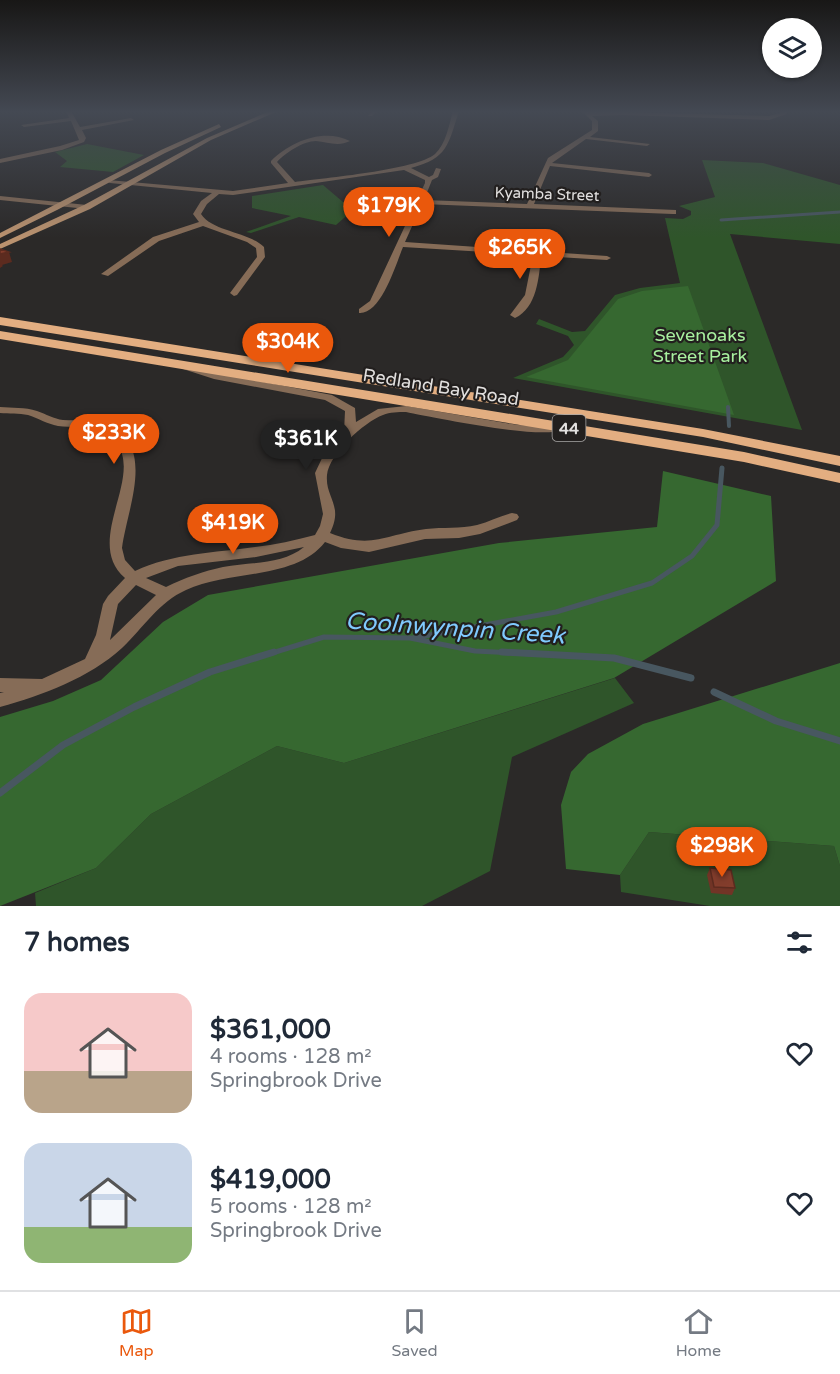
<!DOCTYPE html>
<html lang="en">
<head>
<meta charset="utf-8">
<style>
  :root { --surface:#fff; --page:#f6f6f7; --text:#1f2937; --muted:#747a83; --line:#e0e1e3; --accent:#ea580c }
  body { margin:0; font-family:"Varela Round",sans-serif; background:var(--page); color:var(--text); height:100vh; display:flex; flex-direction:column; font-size:22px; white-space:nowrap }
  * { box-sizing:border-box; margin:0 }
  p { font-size:20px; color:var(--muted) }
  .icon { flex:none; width:33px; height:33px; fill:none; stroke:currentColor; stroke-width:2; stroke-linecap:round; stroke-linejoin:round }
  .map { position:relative; height:906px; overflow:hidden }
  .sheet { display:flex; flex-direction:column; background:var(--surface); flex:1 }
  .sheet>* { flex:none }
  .fabs { position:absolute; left:762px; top:18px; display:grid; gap:12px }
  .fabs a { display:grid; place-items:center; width:60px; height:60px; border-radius:50%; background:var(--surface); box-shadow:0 2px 4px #0004; font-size:30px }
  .price { position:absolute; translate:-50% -51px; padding:0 14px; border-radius:21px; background:var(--accent); color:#fff; font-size:20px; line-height:39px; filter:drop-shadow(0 2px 3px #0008) }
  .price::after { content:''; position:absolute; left:50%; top:36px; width:18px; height:14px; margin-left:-9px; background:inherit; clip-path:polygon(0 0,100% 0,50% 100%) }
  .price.current { background:#222; color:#fff }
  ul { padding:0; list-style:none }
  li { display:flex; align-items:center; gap:18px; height:150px; padding:0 24px }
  li span { display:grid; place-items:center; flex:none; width:168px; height:120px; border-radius:18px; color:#555 }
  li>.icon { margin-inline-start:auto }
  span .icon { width:72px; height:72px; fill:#fffc; stroke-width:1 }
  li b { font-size:26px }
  h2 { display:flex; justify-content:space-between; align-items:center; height:72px; padding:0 24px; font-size:26px }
  .tab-bar { display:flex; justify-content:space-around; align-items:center; height:84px; border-top:2px solid var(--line); background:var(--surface); font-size:16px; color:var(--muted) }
  .tab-bar a { display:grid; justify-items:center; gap:3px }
  .tab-bar .current { color:var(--accent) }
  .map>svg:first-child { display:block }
</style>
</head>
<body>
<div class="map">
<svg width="840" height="906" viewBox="0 0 840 906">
  <rect width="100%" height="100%" fill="#2b2928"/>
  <path fill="#2f552a" d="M87 144 144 155 113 172 60 167 67 161 55 152Z
    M702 160 763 163 840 185V244L730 234 802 430 513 378 563 357 574 345 568 336 536 324 539 319 572 332 585 331 615 295 640 288 680 283 665 218 683 219 691 215V211L679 206 715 197Z
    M323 185 343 202 405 204 404 207 360 204 336 225 299 217 251 233 246 232 291 216 252 208V196Z
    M615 678 634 703 512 757 490 871 422 906H36L35 893 96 868 151 814 277 746 344 763Z
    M649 832 834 846 840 866V906H710L621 892 620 875Z"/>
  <path fill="#366830" d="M688 286 734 415 526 377 568 360 618 299 642 291Z
    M663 471 771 496 776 581 614 678 344 763 277 746 151 814 96 868 0 906V717L53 701 101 680 163 622 208 595 499 543 657 527Z
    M840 663V866L834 846 649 832 620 875 566 869 561 805 571 772 588 754 643 724Z"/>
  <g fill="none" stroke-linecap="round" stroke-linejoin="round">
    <path stroke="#485760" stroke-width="3" d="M721 220 840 212"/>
    <path stroke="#485760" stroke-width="4" d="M728 407 729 426"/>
    <path stroke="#485760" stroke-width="5" d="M413 638 556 612 652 583 692 556 717 525 722 468
      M269 654 324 637 410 638 475 651 532 654"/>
    <path stroke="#485760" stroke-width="7" d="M502 652 614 658 691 678
      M714 692 776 721 840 741
      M0 793 63 745 134 707 210 672 274 652"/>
    <path fill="#866c57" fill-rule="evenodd" d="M66 111H71L80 127 131 118 134 120 82 130 86 138 84 142 62 150 0 163V159L60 146 79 140 71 121 24 127 21 125 69 118Z
      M372 111H378L372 116H368Z
      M453 111H459C448 145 448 158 411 168L429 177 433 175 436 168 441 169 438 177 432 180 424 200 527 204 548 158 592 130V121L582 111 769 116 787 111V114L769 120 623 115 592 116 598 121V131L590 137 650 144 647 146 586 139 552 163 649 173 652 175 649 177 550 166 534 204 676 210V214H673L422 204 405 242 607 256 611 258 607 260 541 256C539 277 537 308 515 318L510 315 525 295 533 255 403 247C396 264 381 315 359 313V309L370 301 425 183V180L404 170 233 195 219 194 207 204 201 214C213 232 247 231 264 247L265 257 237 295 234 296 230 293 257 257 256 248 247 242 203 226 159 241 108 276 101 274 153 237 199 222 193 214 201 201 212 193 110 183 108 182V180L233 191 288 183 271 163V161C291 141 324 128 350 141 338 147 328 142 316 141 303 141 285 153 277 162L295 182C324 178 416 170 435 154 446 144 449 125 453 111Z
      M0 196 87 205 91 207 87 209 0 200Z
      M187 364 216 373 332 395 355 408 356 422 378 409 406 406 518 425 556 426 562 429C547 441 431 417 406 412 398 412 390 412 383 415 364 422 329 454 327 475 325 498 344 505 330 533 372 550 386 534 426 529 443 527 460 529 477 525 489 522 500 516 512 513L517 514 519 517 517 520 480 534 459 538 425 539 369 552 341 548 325 542C296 580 229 570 186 590 159 602 143 628 122 648 89 678 43 695 0 707V693L4 692H0V678L42 679 85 659 96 635 103 604 108 596 125 578C77 537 163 459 99 430 87 424 71 428 58 426 47 424 38 418 28 415 19 413 9 414 0 413V407C12 408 25 407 37 411 46 414 54 419 63 420 77 421 91 419 105 424 158 443 127 508 122 548L125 560 135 571C174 553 214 553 255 547 275 545 295 540 315 535L320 526 323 514 315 473 324 454 344 432 345 411 325 400 214 379 183 369 182 367 183 365ZM304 547C282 565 250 562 223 567 204 571 184 578 166 587L146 578 178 566 256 557ZM136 585 156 595 110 640 118 604Z"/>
    <path fill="#ba926f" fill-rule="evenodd" d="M270 111H278L211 140 90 209 0 249V244L84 205 207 138Z
      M219 124 221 127 165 153 57 210 0 238V233L161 150Z"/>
    <path fill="#e3ae81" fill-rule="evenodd" d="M0 317 703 429 840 456V466L703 437 0 325Z
      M0 331 744 452 840 473V483L744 462 0 339Z"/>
  </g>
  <path fill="#713426" d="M710 868 735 888 732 895 711 893 707 875Z"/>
  <path fill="#5c2b1f" d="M9 252 12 262 2 265 3 266 0 268V254Z"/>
  <path fill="#833d2c" stroke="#5c2b1f" stroke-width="1.5" d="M0 249 9 252 0 254Z
    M710 868 731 870 735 888 714 887Z"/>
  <linearGradient id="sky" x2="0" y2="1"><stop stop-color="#181716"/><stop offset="0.47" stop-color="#444953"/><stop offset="1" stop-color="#444953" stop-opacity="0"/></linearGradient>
  <rect width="840" height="238" fill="url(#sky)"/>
  <g text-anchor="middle" stroke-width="4.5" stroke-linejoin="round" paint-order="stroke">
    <g font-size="15" fill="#e2e0df" stroke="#221f1e">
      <text transform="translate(547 194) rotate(2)" y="5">Kyamba Street</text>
    </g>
    <rect fill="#221f1e" stroke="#a8a6a5" stroke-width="1.5" x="552.5" y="415" width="33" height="26" rx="4.5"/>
    <g font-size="16" font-weight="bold" fill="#e2e0df">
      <text x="569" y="434">44</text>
    </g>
    <g font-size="18" fill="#a8f19f" stroke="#221f1e">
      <text x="700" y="341">Sevenoaks<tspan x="700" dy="21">Street Park</tspan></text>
    </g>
    <g font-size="18" fill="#e2e0df" stroke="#221f1e">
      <text transform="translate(441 387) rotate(9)" y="6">Redland Bay Road</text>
    </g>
    <g font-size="24" font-style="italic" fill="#80cafe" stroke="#221f1e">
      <text transform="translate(455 628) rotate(4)" y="8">Coolnwynpin Creek</text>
    </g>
  </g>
</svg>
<div class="fabs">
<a><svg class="icon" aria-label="layers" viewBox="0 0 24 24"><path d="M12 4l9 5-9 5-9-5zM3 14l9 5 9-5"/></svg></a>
</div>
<b class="price" style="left:389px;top:238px">$179K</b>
<b class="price" style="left:520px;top:280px">$265K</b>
<b class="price" style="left:288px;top:374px">$304K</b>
<b class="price" style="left:114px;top:465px">$233K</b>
<b class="price current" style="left:306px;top:471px">$361K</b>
<b class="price" style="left:233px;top:555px">$419K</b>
<b class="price" style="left:722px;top:878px">$298K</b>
</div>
<section class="sheet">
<h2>7 homes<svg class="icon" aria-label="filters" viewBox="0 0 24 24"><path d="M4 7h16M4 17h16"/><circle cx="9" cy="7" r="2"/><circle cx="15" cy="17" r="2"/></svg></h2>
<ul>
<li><span style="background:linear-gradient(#f6c9c9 65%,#b9a48a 0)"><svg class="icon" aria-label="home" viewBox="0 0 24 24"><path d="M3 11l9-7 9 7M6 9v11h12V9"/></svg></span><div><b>$361,000</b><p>4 rooms · 128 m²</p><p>Springbrook Drive</p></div><svg class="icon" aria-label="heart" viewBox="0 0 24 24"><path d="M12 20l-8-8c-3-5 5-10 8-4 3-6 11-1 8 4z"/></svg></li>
<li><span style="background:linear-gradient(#c9d6e8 70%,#8fb573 0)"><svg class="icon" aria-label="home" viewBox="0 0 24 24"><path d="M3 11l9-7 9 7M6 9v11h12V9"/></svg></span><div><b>$419,000</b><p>5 rooms · 128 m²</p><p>Springbrook Drive</p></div><svg class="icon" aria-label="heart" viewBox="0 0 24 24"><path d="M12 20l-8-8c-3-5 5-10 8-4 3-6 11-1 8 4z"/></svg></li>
</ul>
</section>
<nav class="tab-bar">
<a class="current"><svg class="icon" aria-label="map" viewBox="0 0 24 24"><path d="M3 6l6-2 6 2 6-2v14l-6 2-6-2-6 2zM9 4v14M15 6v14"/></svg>Map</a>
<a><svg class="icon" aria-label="saved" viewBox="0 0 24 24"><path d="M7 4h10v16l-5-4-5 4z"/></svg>Saved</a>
<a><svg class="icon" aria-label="home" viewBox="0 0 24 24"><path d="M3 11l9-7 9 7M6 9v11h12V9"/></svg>Home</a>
</nav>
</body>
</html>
